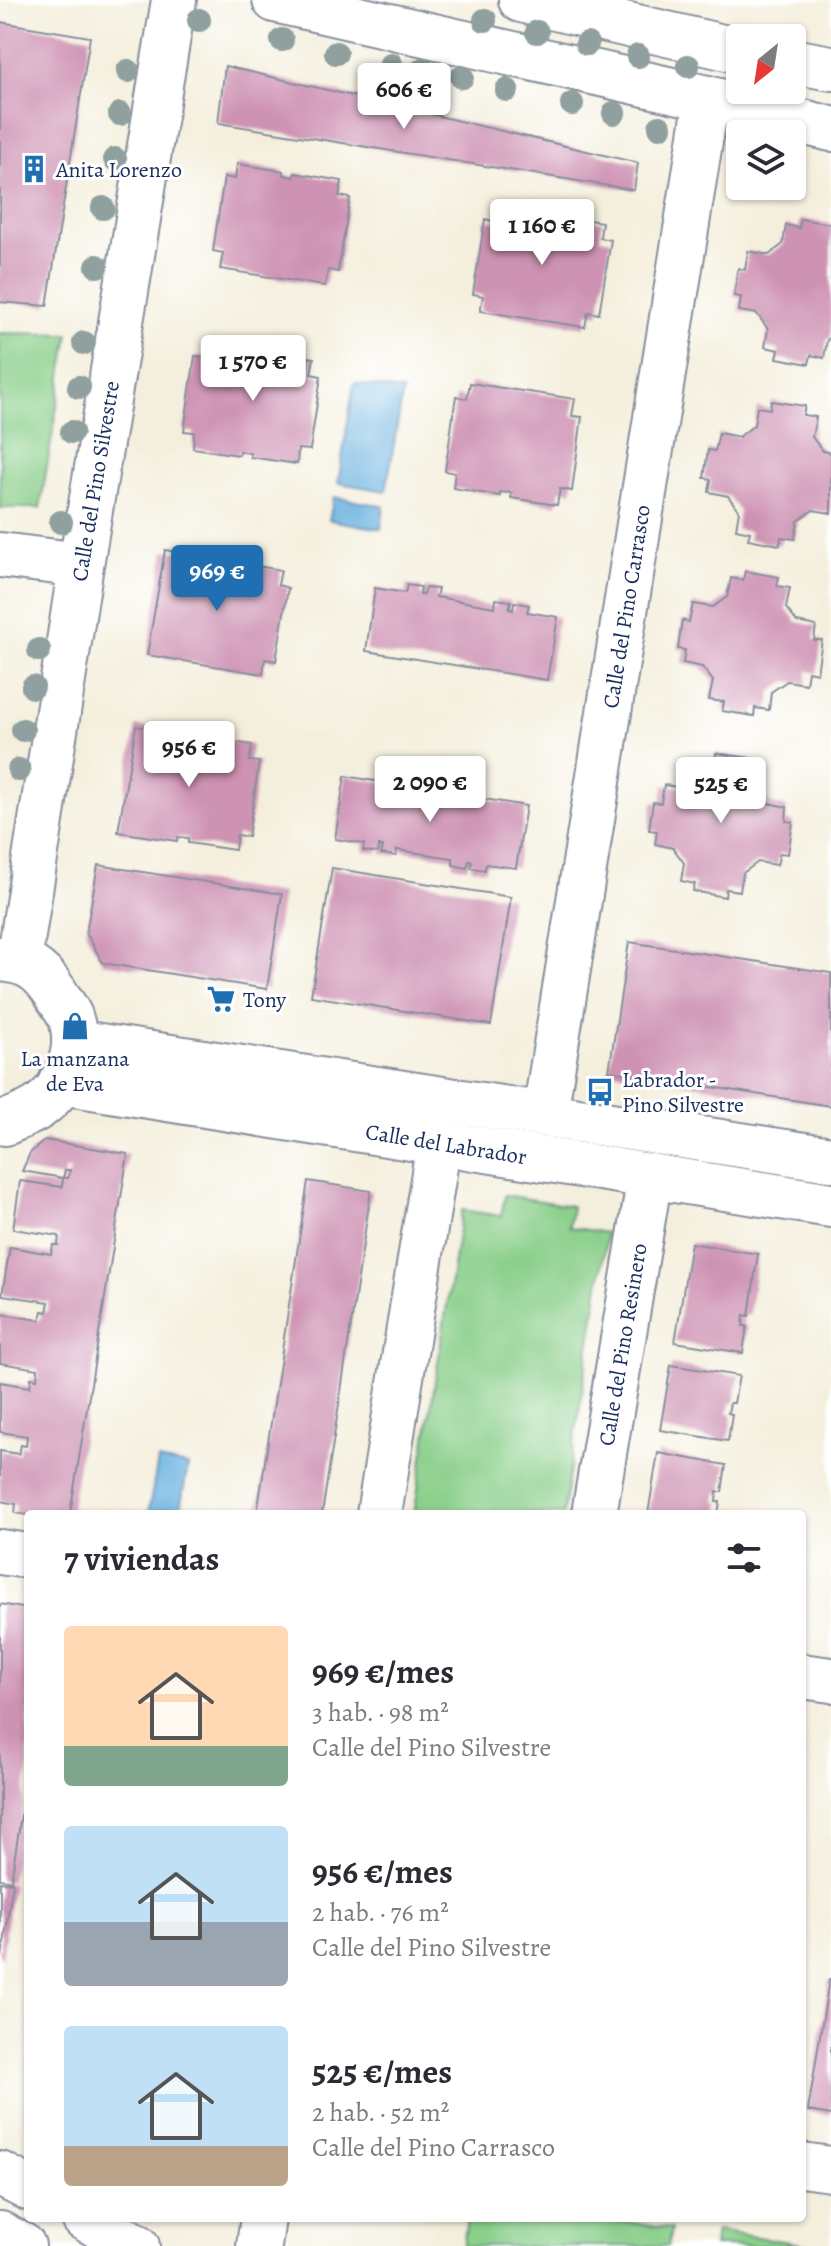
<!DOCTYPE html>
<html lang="es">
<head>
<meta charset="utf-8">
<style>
  :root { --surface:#fff; --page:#f7f7f7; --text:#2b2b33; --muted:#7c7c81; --accent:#1f6fb2 }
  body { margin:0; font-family:Alegreya,serif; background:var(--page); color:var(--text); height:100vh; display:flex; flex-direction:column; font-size:30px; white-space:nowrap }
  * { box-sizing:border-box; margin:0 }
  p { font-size:26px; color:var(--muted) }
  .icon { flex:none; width:44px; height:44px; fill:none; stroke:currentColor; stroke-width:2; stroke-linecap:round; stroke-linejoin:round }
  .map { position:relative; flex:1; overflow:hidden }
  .drawer { position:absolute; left:24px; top:1510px; width:782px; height:712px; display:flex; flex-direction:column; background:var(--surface); border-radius:8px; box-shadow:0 2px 6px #0004 }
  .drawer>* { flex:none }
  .needle { width:52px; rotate:210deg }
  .controls { position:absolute; left:726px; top:24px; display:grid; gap:16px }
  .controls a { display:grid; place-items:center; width:80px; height:80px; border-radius:8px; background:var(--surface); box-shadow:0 2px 6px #0004; font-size:40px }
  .price { position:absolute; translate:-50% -68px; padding:0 18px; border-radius:8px; background:#fff; color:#222; font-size:26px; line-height:52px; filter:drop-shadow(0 2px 4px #0008) }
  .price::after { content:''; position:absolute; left:50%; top:48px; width:24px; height:18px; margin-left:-12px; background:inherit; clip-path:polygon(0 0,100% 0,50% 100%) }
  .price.current { background:var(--accent); color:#fff }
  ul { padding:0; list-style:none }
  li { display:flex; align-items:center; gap:24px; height:200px; padding:0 40px }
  li span { display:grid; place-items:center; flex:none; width:224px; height:160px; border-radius:8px; color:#555 }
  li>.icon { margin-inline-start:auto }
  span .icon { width:96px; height:96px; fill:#fffc; stroke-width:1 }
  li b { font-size:34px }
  h2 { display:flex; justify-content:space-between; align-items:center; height:96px; padding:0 40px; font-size:34px }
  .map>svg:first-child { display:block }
</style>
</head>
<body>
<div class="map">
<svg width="831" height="2246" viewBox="0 0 831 2246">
  <rect width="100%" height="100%" fill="#fff"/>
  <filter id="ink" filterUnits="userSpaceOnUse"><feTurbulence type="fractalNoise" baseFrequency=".0125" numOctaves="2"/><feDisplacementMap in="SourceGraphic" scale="16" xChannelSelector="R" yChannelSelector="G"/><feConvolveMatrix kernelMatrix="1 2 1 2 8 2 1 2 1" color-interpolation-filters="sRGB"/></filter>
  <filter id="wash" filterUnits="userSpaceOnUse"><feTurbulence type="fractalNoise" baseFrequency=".006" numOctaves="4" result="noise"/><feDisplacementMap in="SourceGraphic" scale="32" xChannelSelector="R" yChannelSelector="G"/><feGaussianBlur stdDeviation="1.8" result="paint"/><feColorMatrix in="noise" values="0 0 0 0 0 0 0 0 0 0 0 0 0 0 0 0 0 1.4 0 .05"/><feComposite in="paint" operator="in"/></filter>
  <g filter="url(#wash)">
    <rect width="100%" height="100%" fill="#f4efdd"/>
    <path fill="#8acf8a" stroke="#527f74" stroke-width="2" d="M0 333 69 334 40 508H0Z
      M505 1195 572 1206 569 1227 607 1233 563 1514H414L462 1210 501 1216Z
      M467 2218H602L671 2229 668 2246H463Z
      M716 2231 815 2246H714Z"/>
    <path fill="#67b0df" stroke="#41709e" stroke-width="2" d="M354 383 403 391 386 491 338 483Z
      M334 497 384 506 381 529 329 520Z
      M158 1460 188 1466 179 1514H148Z"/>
    <g id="blocks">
      <path fill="#ce92b3" d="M0 22 90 37 47 306 0 302Z
        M225 66 638 163 634 190 218 123Z
        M237 164 284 171V175L294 177 295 173 342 181 339 196 350 198 338 272 328 270 325 286 220 269 223 253 213 251 224 177 235 179Z
        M498 205 544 213V218L555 219 556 215 602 222 600 238 611 240 599 314 588 312 585 327 480 311 483 296 473 294 485 219 496 222Z
        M801 219 831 224V337L827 340 824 358 811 355 809 364 777 358 779 350 765 347 768 329 757 314 739 311 741 297 734 296 738 268 745 270 748 251 769 255 783 244 786 225 799 228Z
        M208 342 314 358 311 374 321 376 310 450 298 449 297 464 250 457V453L239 451V455L193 448 194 432 184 431 195 356 206 357Z
        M470 383 575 399 572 416 582 417 572 491 560 489 557 505 511 498 512 493 500 492V496L453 488 455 473 445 471 456 396 467 399Z
        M771 401 805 406 803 415 816 417 812 437 823 451 831 453V513L813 510 798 521 795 539 781 537 780 545 748 539 750 532 736 529 739 511 728 496 709 492 711 479 704 478 708 450 715 451 719 433 739 437 754 425 757 407 770 409Z
        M165 550 222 560V564L233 566 234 562 281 570 278 585 288 588 276 661 265 659 263 674 147 655Z
        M745 571 779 577 777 586 790 588 786 608 797 622 816 626 814 640H822L817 673 808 671 806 684 787 681 771 692 769 710 755 708 754 716 722 711 724 702 709 700 713 681 702 667 683 663 685 650 678 649 682 620 689 622 693 604 713 607 727 597 731 578 743 580Z
        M407 585 421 587 420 595H423L425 588 438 589 436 597 495 607 496 599 511 601 509 609 513 610 514 602 529 605 527 612 558 617 547 680 366 651 375 588 405 593Z
        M136 726 252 745 249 761 259 762 248 837 237 835 235 850 188 843V838L178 837 177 841 118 832Z
        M716 753 750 758 748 767 761 769 758 789 768 803 787 807 786 821 793 822 788 854 780 853 777 865 758 862 743 873 740 891 726 889 725 897 693 891 695 884 681 881 684 863 673 848 655 844 657 831 649 830 653 802 661 803 664 785 684 788 699 778 702 759 715 761Z
        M345 776 526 806 516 868 486 864 485 870 471 868 472 861H469L467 868 453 865V858L397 850 396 856 381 854 383 847 379 846 378 853 363 851 364 844 335 839Z
        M98 865 282 894 267 989 103 963 86 933Z
        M332 868 511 897 491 1025 311 996Z
        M629 942 831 973V1106L609 1071Z
        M45 1140 128 1154 70 1514 28 1515 15 1513 16 1504 0 1501V1451L19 1454 21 1445 26 1446 27 1436 0 1432V1382L30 1387 31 1378 37 1379 38 1369 0 1363V1314L40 1320 42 1311 47 1312 49 1302 2 1295 10 1247 51 1254 53 1245H58L59 1236 13 1229 20 1181 62 1187 63 1178H68L70 1170H65L63 1178 22 1171 30 1153Z
        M308 1181 371 1191 341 1391 322 1514H257Z
        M691 1243 758 1254 749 1316 744 1315 743 1326H747L743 1353 675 1342Z
        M671 1365 739 1376 734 1403H730L728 1413 732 1414 728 1441 660 1430Z
        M658 1453 726 1465 722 1492H717L716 1502H720L718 1514H648Z
        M0 1604 28 1609V1771L11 1881 0 1879Z
        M0 1882 13 1883 2 1957H0Z
        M829 1980H831V2115L808 2111Z"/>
    </g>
  </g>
  <g filter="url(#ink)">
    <use href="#blocks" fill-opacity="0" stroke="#888f9e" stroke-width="2"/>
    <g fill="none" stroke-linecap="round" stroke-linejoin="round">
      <defs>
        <g id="minor">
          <path d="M275 0 707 98 831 129"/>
          <path d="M521 0 740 51"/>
          <path d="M792 61 831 68"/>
          <path d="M0 555 81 565"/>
          <path d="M0 959C27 961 40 969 55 992 60 1001 68 1010 71 1019 81 1051 66 1088 39 1107 29 1114 16 1118 5 1123L0 1122"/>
          <path id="s1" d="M19 961 81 565 174 0"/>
          <path d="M74 1042 831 1159"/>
          <path id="s2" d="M61 1082 831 1205"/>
          <path id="s3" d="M545 1114 707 98"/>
          <path d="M379 1514 439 1142"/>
          <path id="s4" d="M594 1514 650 1176"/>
          <path d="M0 1552 28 1556"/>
          <path d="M802 1676 831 1680"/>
          <path d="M802 2165 831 2169"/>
          <path d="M0 2174 28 2188"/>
          <path d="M84 2218 137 2246"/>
          <path d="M0 2234 23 2246"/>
          <path d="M259 2246 263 2218"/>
        </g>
      </defs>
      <use href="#minor" stroke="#888f9e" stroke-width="48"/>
      <use href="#minor" stroke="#fff" stroke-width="44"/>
    </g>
    <g fill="#8fa09e">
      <circle cx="199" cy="20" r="12"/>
      <circle cx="485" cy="20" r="12"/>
      <circle cx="537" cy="32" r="12"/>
      <circle cx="282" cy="40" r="12"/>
      <circle cx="587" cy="44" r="12"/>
      <circle cx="336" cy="53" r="12"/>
      <circle cx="638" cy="56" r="12"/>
      <circle cx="391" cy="64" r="12"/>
      <circle cx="688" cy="66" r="12"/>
      <circle cx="423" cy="69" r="12"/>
      <circle cx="128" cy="71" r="12"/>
      <circle cx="462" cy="77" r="12"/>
      <circle cx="507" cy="90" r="12"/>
      <circle cx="572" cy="104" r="12"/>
      <circle cx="614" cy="113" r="12"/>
      <circle cx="120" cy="114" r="12"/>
      <circle cx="660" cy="127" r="12"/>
      <circle cx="115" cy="159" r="12"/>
      <circle cx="103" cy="208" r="12"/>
      <circle cx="97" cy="266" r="12"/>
      <circle cx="84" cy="343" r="12"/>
      <circle cx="79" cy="387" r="12"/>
      <circle cx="72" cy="432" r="12"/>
      <circle cx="61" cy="522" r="12"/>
      <circle cx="39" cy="650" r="12"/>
      <circle cx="33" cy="687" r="12"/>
      <circle cx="23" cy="730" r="12"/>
      <circle cx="19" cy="770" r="12"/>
    </g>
  </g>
  <defs>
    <symbol id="building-bare" viewBox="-9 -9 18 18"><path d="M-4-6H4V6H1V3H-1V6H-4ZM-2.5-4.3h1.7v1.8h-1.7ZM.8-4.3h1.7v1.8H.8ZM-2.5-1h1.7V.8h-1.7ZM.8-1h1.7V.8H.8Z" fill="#1f6fb2" stroke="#fff" stroke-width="2.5" paint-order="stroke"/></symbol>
    <symbol id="supermarket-bare" viewBox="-9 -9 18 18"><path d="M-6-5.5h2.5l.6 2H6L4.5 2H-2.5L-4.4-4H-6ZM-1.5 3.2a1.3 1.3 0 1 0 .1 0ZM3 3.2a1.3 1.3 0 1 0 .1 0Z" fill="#1f6fb2" stroke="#fff" stroke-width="2.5" paint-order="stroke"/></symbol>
    <symbol id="shop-bare" viewBox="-9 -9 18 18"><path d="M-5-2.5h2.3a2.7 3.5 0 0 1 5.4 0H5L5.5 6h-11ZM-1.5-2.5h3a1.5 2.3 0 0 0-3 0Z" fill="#1f6fb2" stroke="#fff" stroke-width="2.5" paint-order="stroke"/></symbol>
    <symbol id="bus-bare" viewBox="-9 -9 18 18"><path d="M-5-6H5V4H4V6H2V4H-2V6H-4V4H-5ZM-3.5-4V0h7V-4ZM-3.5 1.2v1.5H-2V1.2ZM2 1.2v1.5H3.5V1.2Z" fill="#1f6fb2" stroke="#fff" stroke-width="2.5" paint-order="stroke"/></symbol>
  </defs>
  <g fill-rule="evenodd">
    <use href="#building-bare" x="14" y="149" width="40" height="40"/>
    <use href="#supermarket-bare" x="201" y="979" width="40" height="40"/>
    <use href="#shop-bare" x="55" y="1006" width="40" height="40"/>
    <use href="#bus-bare" x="580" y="1072" width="40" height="40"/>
  </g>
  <g text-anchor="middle" stroke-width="6" stroke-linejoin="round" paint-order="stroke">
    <g font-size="22" fill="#1b2f5e" stroke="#fff" text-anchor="start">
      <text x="56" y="177">Anita Lorenzo</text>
      <text x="243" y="1007">Tony</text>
      <text x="75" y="1066" text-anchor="middle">La manzana<tspan x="75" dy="25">de Eva</tspan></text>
      <text x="622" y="1087">Labrador -<tspan x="622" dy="25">Pino Silvestre</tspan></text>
    </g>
    <g font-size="22" fill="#1b2f5e" stroke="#fff">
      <text dy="8" stroke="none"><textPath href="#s1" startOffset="486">Calle del Pino Silvestre</textPath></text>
      <text dy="8" stroke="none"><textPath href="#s3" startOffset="514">Calle del Pino Carrasco</textPath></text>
      <text dy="8" stroke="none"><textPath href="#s2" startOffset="390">Calle del Labrador</textPath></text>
      <text dy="8" stroke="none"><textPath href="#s4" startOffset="172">Calle del Pino Resinero</textPath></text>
    </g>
  </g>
</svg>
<div class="controls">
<a><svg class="needle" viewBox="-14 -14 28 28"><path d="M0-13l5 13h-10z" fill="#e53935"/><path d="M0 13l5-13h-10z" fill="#7c7c81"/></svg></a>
<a><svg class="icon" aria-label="layers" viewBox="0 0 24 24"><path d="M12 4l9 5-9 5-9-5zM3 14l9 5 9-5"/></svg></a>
</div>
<b class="price" style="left:404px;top:131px">606 €</b>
<b class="price" style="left:542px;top:267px">1 160 €</b>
<b class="price" style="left:253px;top:403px">1 570 €</b>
<b class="price current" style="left:217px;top:613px">969 €</b>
<b class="price" style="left:189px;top:789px">956 €</b>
<b class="price" style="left:430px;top:824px">2 090 €</b>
<b class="price" style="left:721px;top:825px">525 €</b>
<section class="drawer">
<h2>7 viviendas<svg class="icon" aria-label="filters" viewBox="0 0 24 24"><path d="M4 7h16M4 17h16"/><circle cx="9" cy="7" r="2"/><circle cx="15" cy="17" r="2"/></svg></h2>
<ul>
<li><span style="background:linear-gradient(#ffd9b3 75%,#7fa58c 0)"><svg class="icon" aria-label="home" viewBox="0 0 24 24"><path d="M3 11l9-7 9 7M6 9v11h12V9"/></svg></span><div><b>969 €/mes</b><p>3 hab. · 98 m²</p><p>Calle del Pino Silvestre</p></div></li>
<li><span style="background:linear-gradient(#bfe0f5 60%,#9aa5b1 0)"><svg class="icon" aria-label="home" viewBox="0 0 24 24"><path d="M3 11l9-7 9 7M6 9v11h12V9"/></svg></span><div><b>956 €/mes</b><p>2 hab. · 76 m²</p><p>Calle del Pino Silvestre</p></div></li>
<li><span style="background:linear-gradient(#bfe0f5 75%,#b9a48a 0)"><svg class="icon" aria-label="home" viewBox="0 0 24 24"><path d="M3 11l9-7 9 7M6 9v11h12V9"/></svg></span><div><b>525 €/mes</b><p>2 hab. · 52 m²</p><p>Calle del Pino Carrasco</p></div></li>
</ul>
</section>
</div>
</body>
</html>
